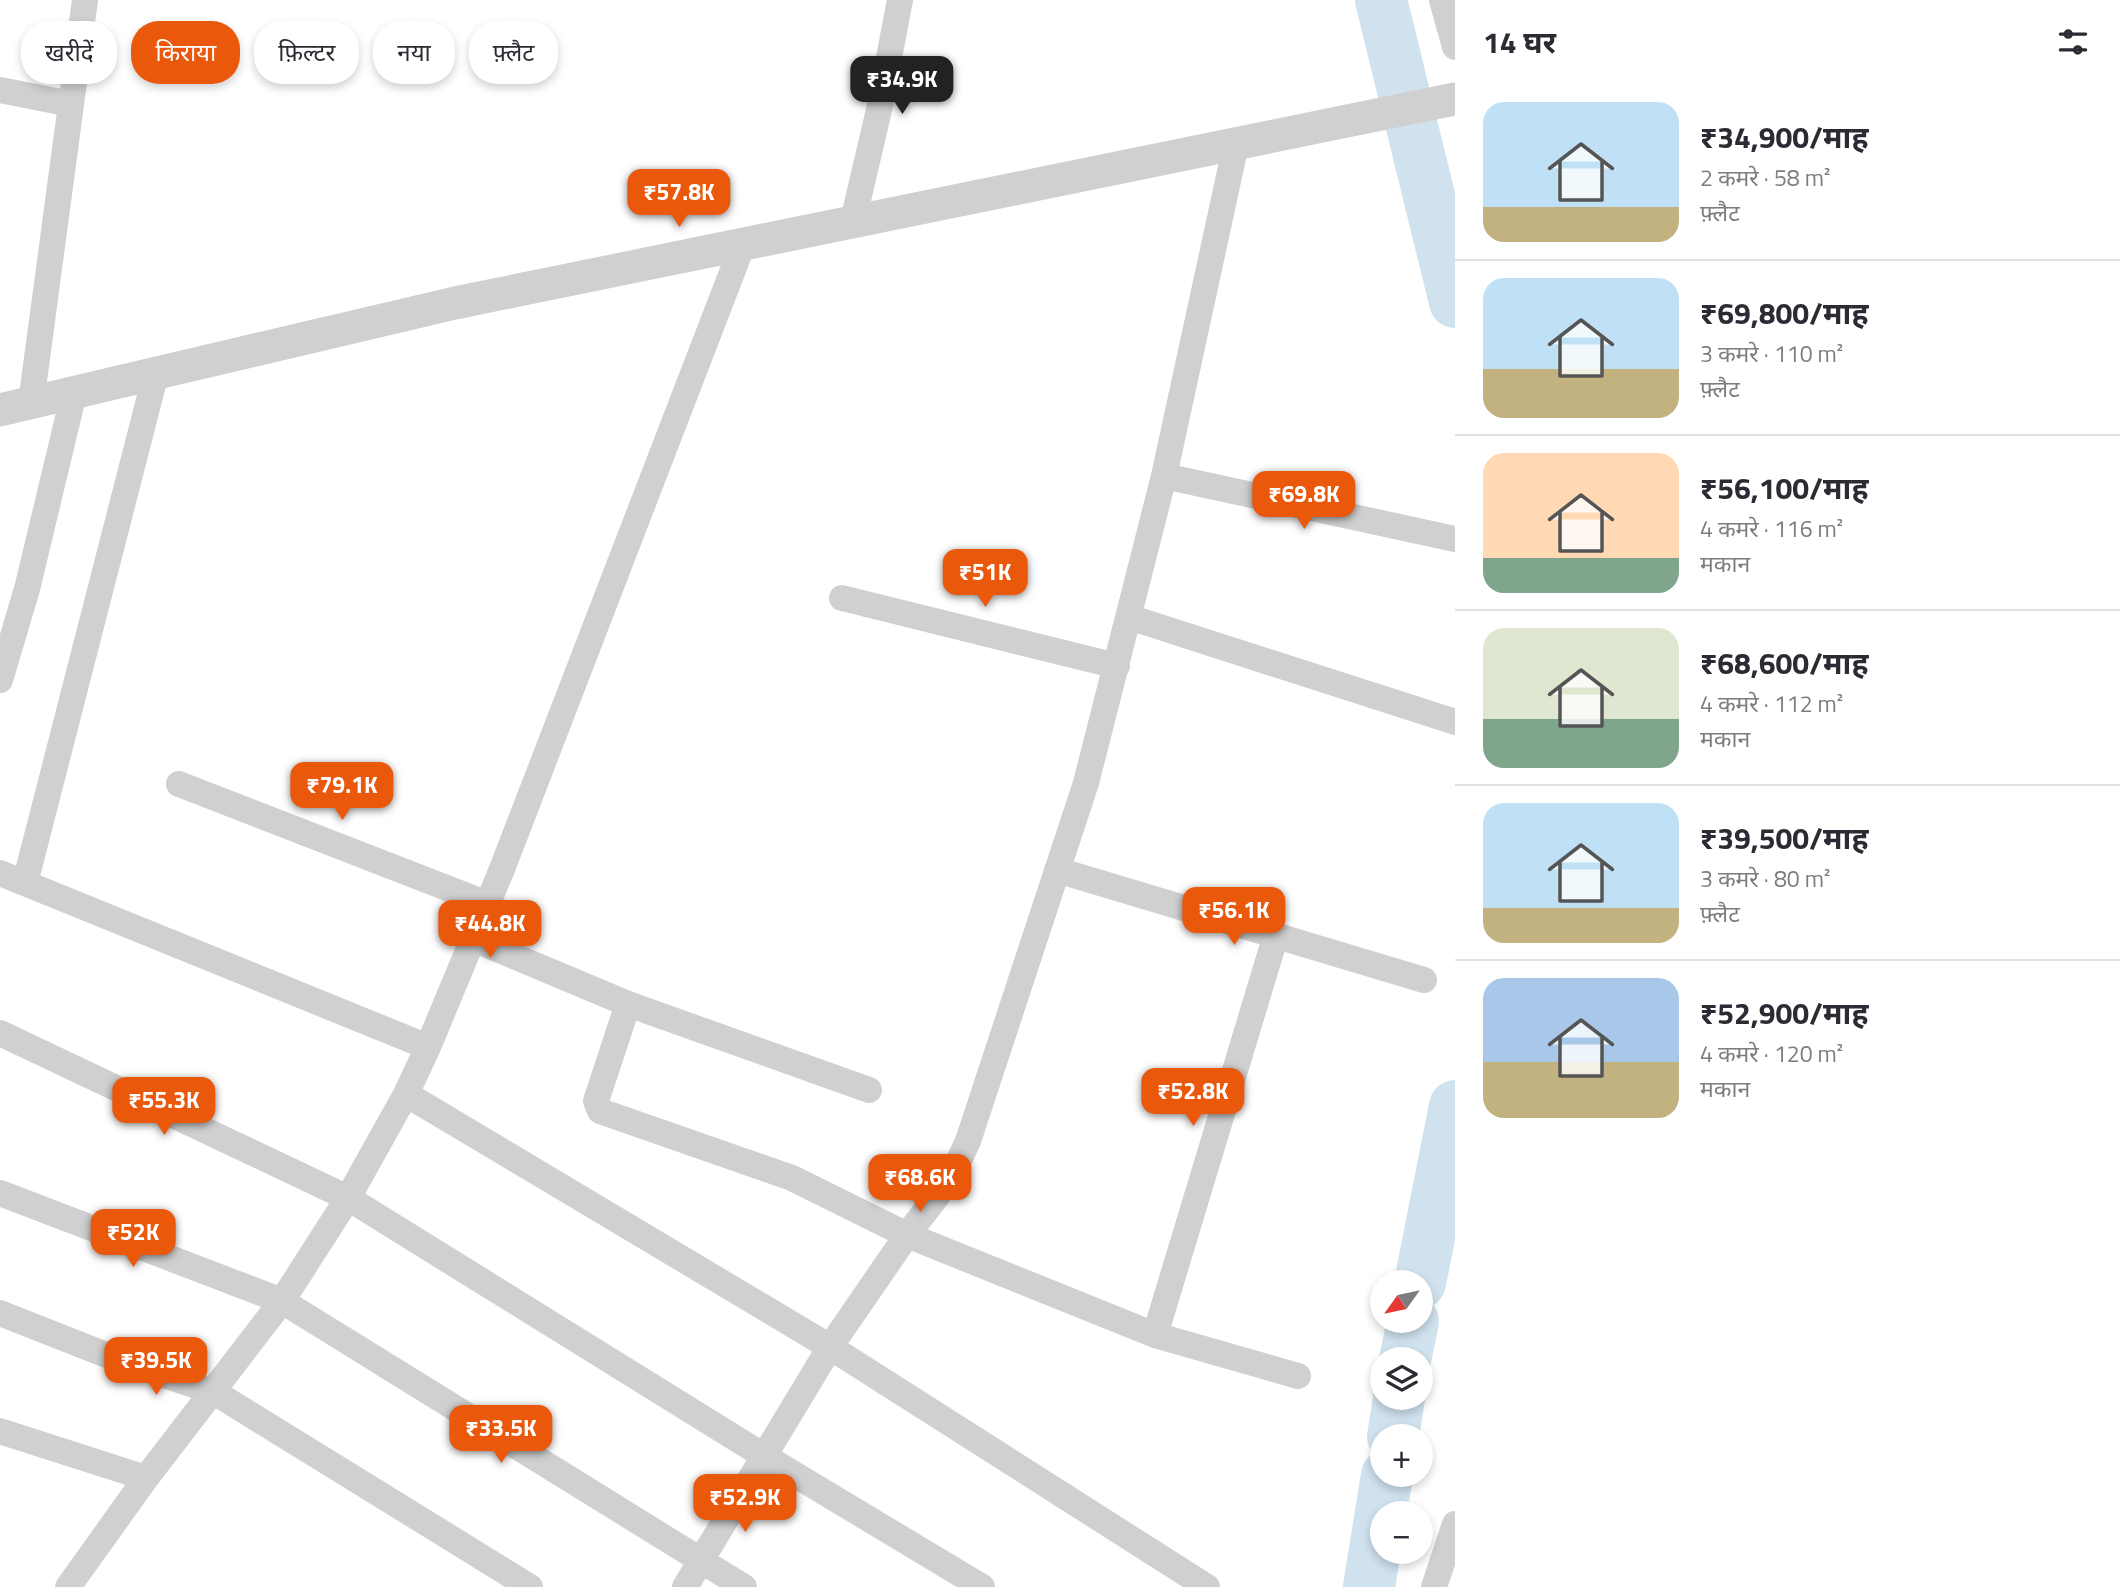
<!DOCTYPE html>
<html lang="hi">
<head>
<meta charset="utf-8">
<style>
  :root { --surface:#fff; --page:#f7f7f7; --text:#2b2b33; --muted:#7c7c81; --line:#e1e1e2; --accent:#ea580c }
  body { margin:0; font-family:"Titillium Web","Noto Sans Devanagari",sans-serif; background:var(--page); color:var(--text); height:100vh; display:flex; flex-direction:column; font-size:26px; white-space:nowrap }
  * { box-sizing:border-box; margin:0 }
  p { font-size:23px; color:var(--muted) }
  .icon { flex:none; width:38px; height:38px; fill:none; stroke:currentColor; stroke-width:2; stroke-linecap:round; stroke-linejoin:round }
  .map { position:relative; flex:1; overflow:hidden }
  .details { display:flex; flex-direction:column; background:var(--surface); width:665px }
  .details>* { flex:none }
  .banner { position:absolute; left:21px; top:21px; width:665px; height:63px; display:flex; gap:14px }
  .needle { width:46px; rotate:237deg }
  .controls { position:absolute; left:1370px; top:1270px; display:grid; gap:14px }
  .controls a { display:grid; place-items:center; width:63px; height:63px; border-radius:50%; background:var(--surface); box-shadow:0 4px 10px #0003; font-size:35px }
  .price { position:absolute; translate:-50% -60px; padding:0 16px; border-radius:14px; background:var(--accent); color:#fff; font-size:23px; line-height:46px; filter:drop-shadow(0 2px 4px #0008) }
  .price::after { content:''; position:absolute; left:50%; top:42px; width:21px; height:16px; margin-left:-10px; background:inherit; clip-path:polygon(0 0,100% 0,50% 100%) }
  .price.on { background:#222; color:#fff }
  ul { padding:0; list-style:none }
  li { display:flex; align-items:center; gap:21px; height:175px; padding:0 28px }
  li+li { border-top:2px solid var(--line) }
  li span { display:grid; place-items:center; flex:none; width:196px; height:140px; border-radius:21px; color:#555 }
  li>.icon { margin-inline-start:auto }
  span .icon { width:84px; height:84px; fill:#fffc; stroke-width:1 }
  li b { font-size:30px }
  h2 { display:flex; justify-content:space-between; align-items:center; height:84px; padding:0 28px; font-size:30px }
  .chip { padding:0 24px; border-radius:28px; background:var(--surface); box-shadow:0 4px 10px #0003; font-size:24px; line-height:63px }
  .chip.on { background:var(--accent); color:#fff }
  main { display:flex; flex:1; min-height:0 }
  .map>svg:first-child { display:block }
</style>
</head>
<body>
<main>
<div class="map">
<svg width="1455" height="1587" viewBox="0 0 1455 1587">
  <rect width="100%" height="100%" fill="#fff"/>
  <g fill="none" stroke-linecap="round" stroke-linejoin="round">
    <path stroke="#cfe2ee" stroke-width="52" d="M1381 0 1455 302
      M1420 1283 1455 1106
      M1405 1360 1413 1321
      M1393 1437 1399 1398
      M1369 1587 1387 1475"/>
    <path stroke="#d0d0d0" stroke-width="26" d="M1442 0 1455 47
      M0 90 71 104
      M853 221 879 110 900 0
      M31 403 85 0
      M1164 476 1455 539
      M842 598 1117 666
      M1129 617 1455 722
      M0 680 27 589 74 393
      M179 784 488 904
      M1057 870 1424 980
      M0 873 428 1047
      M25 883 156 373
      M473 939 628 1004 869 1090
      M628 1004 596 1101 600 1111 792 1178 907 1235 1155 1335 1298 1376
      M0 1033 348 1198 764 1456 982 1587
      M406 1094 830 1347 1207 1587
      M0 1193 282 1301 744 1587
      M0 1313 114 1358 214 1392 530 1587
      M1155 1335 1276 935
      M0 1431 146 1478
      M68 1587 146 1478 282 1301 348 1198 406 1094 428 1047 502 869 743 244
      M685 1587 830 1347 907 1235 938 1195 954 1171 968 1141 1086 783 1164 476 1236 144
      M1434 1587 1455 1524"/>
    <path stroke="#d0d0d0" stroke-width="33" d="M0 410 455 303 1455 99"/>
  </g>
</svg>
<div class="controls">
<a><svg class="needle" viewBox="-14 -14 28 28"><path d="M0-13l5 13h-10z" fill="#e53935"/><path d="M0 13l5-13h-10z" fill="#7c7c81"/></svg></a>
<a><svg class="icon" aria-label="layers" viewBox="0 0 24 24"><path d="M12 4l9 5-9 5-9-5zM3 14l9 5 9-5"/></svg></a>
<a>+</a>
<a>−</a>
</div>
<b class="price on" style="left:902px;top:116px">₹34.9K</b>
<b class="price" style="left:679px;top:229px">₹57.8K</b>
<b class="price" style="left:1304px;top:531px">₹69.8K</b>
<b class="price" style="left:985px;top:609px">₹51K</b>
<b class="price" style="left:342px;top:822px">₹79.1K</b>
<b class="price" style="left:1234px;top:947px">₹56.1K</b>
<b class="price" style="left:490px;top:960px">₹44.8K</b>
<b class="price" style="left:1193px;top:1128px">₹52.8K</b>
<b class="price" style="left:164px;top:1137px">₹55.3K</b>
<b class="price" style="left:920px;top:1214px">₹68.6K</b>
<b class="price" style="left:133px;top:1269px">₹52K</b>
<b class="price" style="left:156px;top:1397px">₹39.5K</b>
<b class="price" style="left:501px;top:1465px">₹33.5K</b>
<b class="price" style="left:745px;top:1534px">₹52.9K</b>
<div class="banner">
<a class="chip">खरीदें</a>
<a class="chip on">किराया</a>
<a class="chip">फ़िल्टर</a>
<a class="chip">नया</a>
<a class="chip">फ़्लैट</a>
</div>
</div>
<section class="details">
<h2>14 घर<svg class="icon" aria-label="filters" viewBox="0 0 24 24"><path d="M4 7h16M4 17h16"/><circle cx="9" cy="7" r="2"/><circle cx="15" cy="17" r="2"/></svg></h2>
<ul>
<li><span style="background:linear-gradient(#bfe0f5 75%,#c2b280 0)"><svg class="icon" aria-label="home" viewBox="0 0 24 24"><path d="M3 11l9-7 9 7M6 9v11h12V9"/></svg></span><div><b>₹34,900/माह</b><p>2 कमरे · 58 m²</p><p>फ़्लैट</p></div></li>
<li><span style="background:linear-gradient(#bfe0f5 65%,#c2b280 0)"><svg class="icon" aria-label="home" viewBox="0 0 24 24"><path d="M3 11l9-7 9 7M6 9v11h12V9"/></svg></span><div><b>₹69,800/माह</b><p>3 कमरे · 110 m²</p><p>फ़्लैट</p></div></li>
<li><span style="background:linear-gradient(#ffd9b3 75%,#7fa58c 0)"><svg class="icon" aria-label="home" viewBox="0 0 24 24"><path d="M3 11l9-7 9 7M6 9v11h12V9"/></svg></span><div><b>₹56,100/माह</b><p>4 कमरे · 116 m²</p><p>मकान</p></div></li>
<li><span style="background:linear-gradient(#dfe7d0 65%,#7fa58c 0)"><svg class="icon" aria-label="home" viewBox="0 0 24 24"><path d="M3 11l9-7 9 7M6 9v11h12V9"/></svg></span><div><b>₹68,600/माह</b><p>4 कमरे · 112 m²</p><p>मकान</p></div></li>
<li><span style="background:linear-gradient(#bfe0f5 75%,#c2b280 0)"><svg class="icon" aria-label="home" viewBox="0 0 24 24"><path d="M3 11l9-7 9 7M6 9v11h12V9"/></svg></span><div><b>₹39,500/माह</b><p>3 कमरे · 80 m²</p><p>फ़्लैट</p></div></li>
<li><span style="background:linear-gradient(#a9c7e8 60%,#c2b280 0)"><svg class="icon" aria-label="home" viewBox="0 0 24 24"><path d="M3 11l9-7 9 7M6 9v11h12V9"/></svg></span><div><b>₹52,900/माह</b><p>4 कमरे · 120 m²</p><p>मकान</p></div></li>
</ul>
</section>
</main>
</body>
</html>
